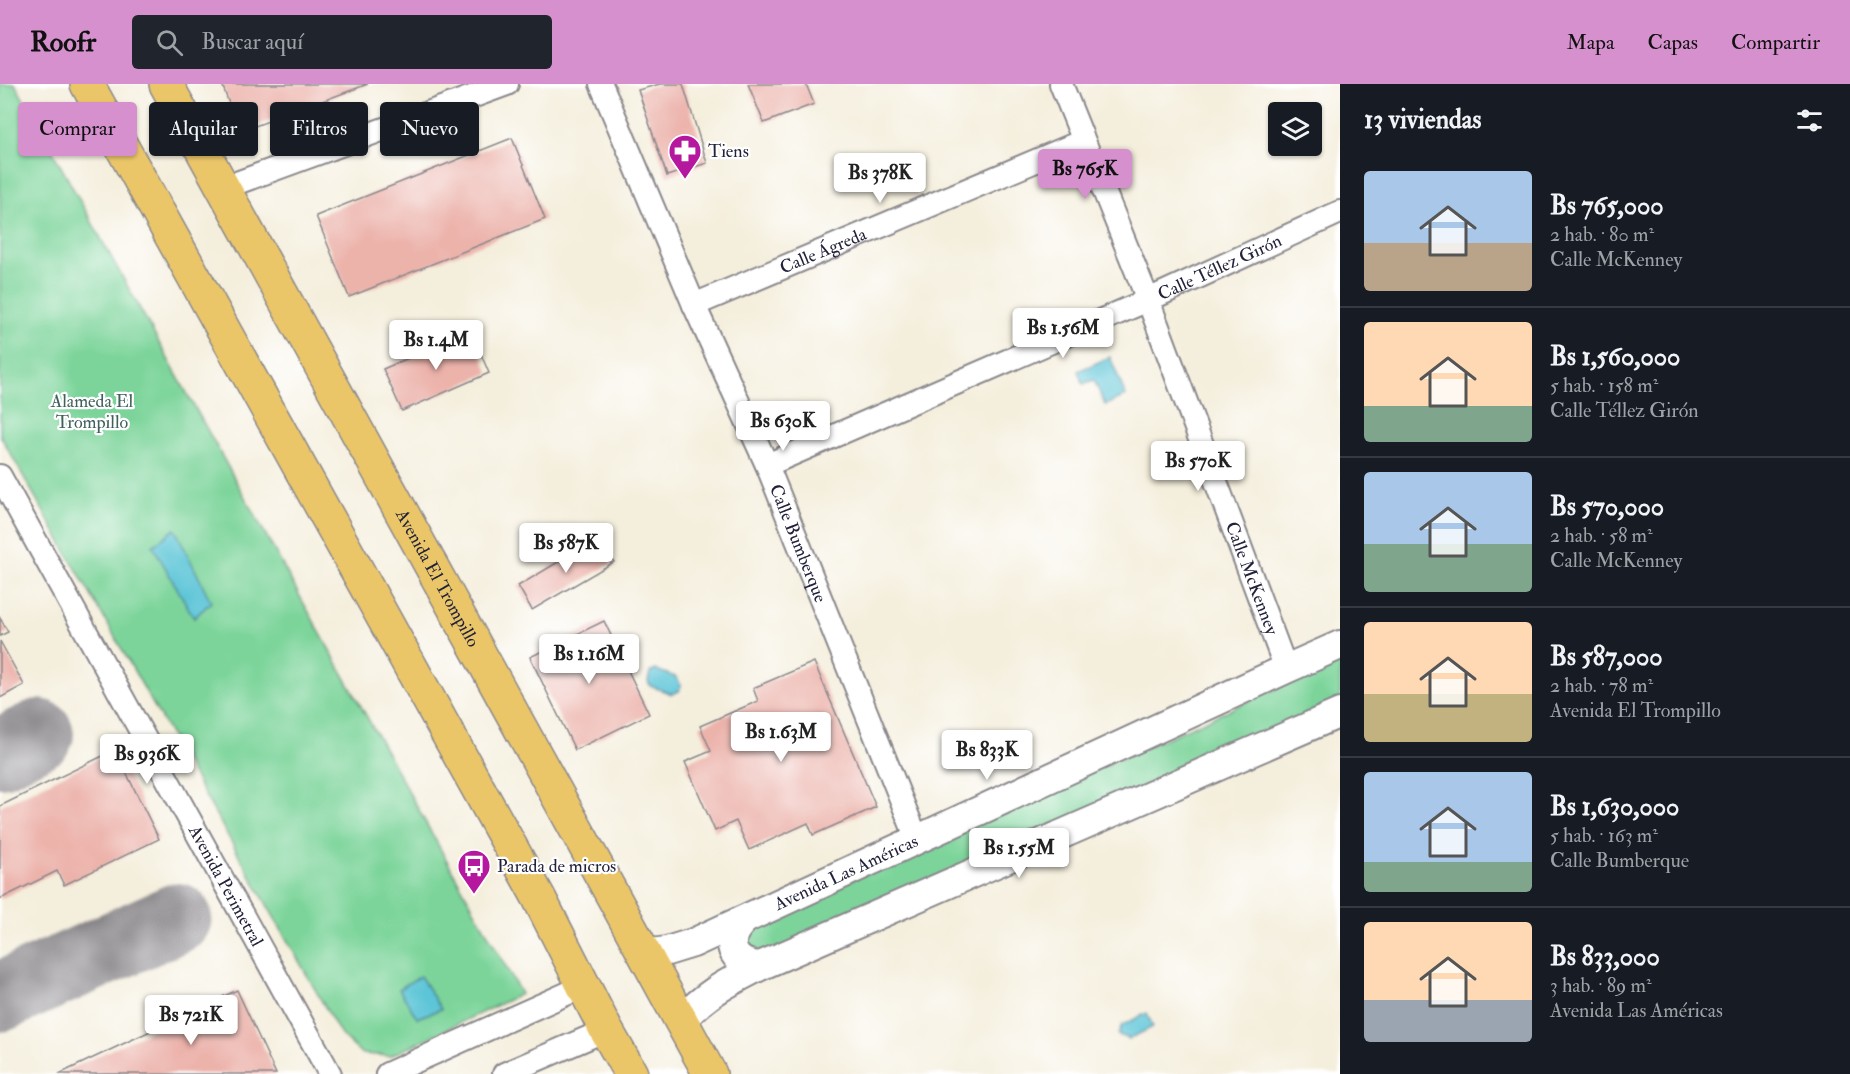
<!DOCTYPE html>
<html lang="es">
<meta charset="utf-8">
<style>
:root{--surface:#171b24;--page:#20242c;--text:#f1f3f6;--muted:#9ea1a6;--line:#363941;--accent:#d690ce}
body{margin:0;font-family:"IM FELL Double Pica",serif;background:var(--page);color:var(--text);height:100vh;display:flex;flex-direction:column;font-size:22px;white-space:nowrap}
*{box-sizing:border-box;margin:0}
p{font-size:20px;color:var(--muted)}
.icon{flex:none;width:33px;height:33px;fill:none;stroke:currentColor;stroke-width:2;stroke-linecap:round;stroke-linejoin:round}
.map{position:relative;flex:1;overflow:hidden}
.details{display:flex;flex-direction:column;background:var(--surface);width:510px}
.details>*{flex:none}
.hud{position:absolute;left:18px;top:18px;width:570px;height:54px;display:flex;gap:12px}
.controls{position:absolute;left:1268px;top:18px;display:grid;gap:12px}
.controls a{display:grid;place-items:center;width:54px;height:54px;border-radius:6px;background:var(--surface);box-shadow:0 2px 4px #0004;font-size:30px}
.price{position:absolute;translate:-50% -51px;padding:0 14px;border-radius:6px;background:#fff;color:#222;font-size:20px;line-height:39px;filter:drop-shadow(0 2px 3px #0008)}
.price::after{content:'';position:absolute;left:50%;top:36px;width:18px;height:14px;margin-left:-9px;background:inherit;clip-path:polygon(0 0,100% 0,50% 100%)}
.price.selected{background:var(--accent);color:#111}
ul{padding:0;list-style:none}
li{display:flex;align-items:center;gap:18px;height:150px;padding:0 24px}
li+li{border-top:2px solid var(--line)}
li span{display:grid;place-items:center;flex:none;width:168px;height:120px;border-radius:6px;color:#555}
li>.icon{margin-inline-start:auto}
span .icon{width:72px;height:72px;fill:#fffc;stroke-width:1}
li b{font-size:26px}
h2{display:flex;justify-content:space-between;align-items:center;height:72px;padding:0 24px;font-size:26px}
.tag{padding:0 21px;border-radius:6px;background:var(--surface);box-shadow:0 2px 4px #0004;font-size:21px;line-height:54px}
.tag.selected{background:var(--accent);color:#111}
header{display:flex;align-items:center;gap:36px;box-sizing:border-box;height:84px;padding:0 30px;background:var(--accent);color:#111}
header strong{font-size:28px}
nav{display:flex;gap:33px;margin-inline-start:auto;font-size:21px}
.search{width:420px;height:54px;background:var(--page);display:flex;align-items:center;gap:15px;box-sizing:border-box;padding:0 21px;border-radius:6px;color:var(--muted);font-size:22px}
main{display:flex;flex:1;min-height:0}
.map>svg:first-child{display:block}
</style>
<header>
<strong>Roofr</strong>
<div class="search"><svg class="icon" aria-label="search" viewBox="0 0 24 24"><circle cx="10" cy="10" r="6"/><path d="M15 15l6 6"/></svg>Buscar aquí</div>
<nav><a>Mapa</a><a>Capas</a><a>Compartir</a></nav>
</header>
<main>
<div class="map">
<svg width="1340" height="990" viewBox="0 0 1340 990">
<rect width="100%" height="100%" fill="#fff"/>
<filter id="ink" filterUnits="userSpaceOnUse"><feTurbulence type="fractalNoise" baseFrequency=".0167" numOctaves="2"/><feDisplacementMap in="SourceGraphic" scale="12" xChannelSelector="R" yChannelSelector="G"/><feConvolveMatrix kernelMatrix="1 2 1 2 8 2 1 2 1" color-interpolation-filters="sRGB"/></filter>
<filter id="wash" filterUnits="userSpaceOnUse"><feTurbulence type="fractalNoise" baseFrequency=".008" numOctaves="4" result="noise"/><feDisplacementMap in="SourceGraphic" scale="24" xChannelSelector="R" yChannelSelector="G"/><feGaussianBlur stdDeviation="1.35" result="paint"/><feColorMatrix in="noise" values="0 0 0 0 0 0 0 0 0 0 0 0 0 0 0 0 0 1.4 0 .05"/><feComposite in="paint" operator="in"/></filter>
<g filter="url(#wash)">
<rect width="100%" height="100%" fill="#f4eedc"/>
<g fill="#7bd49a" stroke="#4e7b6a" stroke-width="1.5">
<polygon points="0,0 15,0 521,910 390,972 362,970 341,951 0,351"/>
<polygon points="1340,576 1340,622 758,877 750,862 744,844"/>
</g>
<g fill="#5cc5d7" stroke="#3f7489" stroke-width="1.5">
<polygon points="1110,273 1126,312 1105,321 1094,296 1083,300 1078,287"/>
<polygon points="175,445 211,518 194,534 153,462"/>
<polygon points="656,586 676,593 681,602 679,607 672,610 650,602 648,597 650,588"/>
<polygon points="420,892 441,925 417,934 399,905"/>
<polygon points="1147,929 1153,943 1129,955 1118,951 1122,941"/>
</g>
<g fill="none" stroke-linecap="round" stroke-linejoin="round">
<g stroke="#8b888c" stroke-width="70">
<polyline points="0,669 39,650"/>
<polyline points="0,913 177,834"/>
</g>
</g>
<g id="blocks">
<g fill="#ecb3ab">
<polygon points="222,0 368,0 239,48"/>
<polygon points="660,0 683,0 707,79 667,92 638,6"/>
<polygon points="748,0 806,0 814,20 764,39"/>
<polygon points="512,54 545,135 349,213 316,132"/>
<polygon points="471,247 489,289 402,327 383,285"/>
<polygon points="600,453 614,478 532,526 518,502"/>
<polygon points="0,534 8,548 0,552"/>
<polygon points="604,537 649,630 575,666 530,573"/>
<polygon points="0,557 24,601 0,614"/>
<polygon points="814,578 876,723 813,751 808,739 749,766 736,737 715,747 685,678 711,667 700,642 758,617 753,604"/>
<polygon points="115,666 159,755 64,801 57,787 0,815 0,722"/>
<polygon points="237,906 276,990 59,990 161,942"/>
</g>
</g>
</g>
<g filter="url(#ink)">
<use href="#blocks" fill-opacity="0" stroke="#8b888c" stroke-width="1.5"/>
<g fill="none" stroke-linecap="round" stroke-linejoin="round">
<g stroke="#8b888c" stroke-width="26">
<g id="minor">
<path id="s1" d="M 601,0 L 694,221 L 767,381 L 917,755"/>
<path id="s2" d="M 1061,0 L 1148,216 L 1286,585"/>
<polyline points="223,104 507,0"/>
<path id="s3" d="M 694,221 L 1083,57"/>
<path id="s4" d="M 767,381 L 1148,216 L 1340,128"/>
<path id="s5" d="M 0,392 L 330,990"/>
<polyline points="387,990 584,902"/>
<polyline points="504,990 606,946"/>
</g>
</g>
<g stroke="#8b888c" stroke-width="32">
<g id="tertiary">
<path d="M 743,837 C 723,857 731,880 760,882"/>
<path id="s6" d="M 644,870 L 667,867 L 693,859 L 1286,585 L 1340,561"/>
<path d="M 681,937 C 706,909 727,899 760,882 L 1340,629"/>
</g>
</g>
<g stroke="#8b888c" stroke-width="36">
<g id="primary">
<polyline points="87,0 539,814 606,946 631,990"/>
<path id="s7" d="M 166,0 L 620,825 L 710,990"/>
</g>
</g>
<use href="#minor" stroke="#fff" stroke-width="22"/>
<use href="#tertiary" stroke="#fff" stroke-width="28"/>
<use href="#primary" stroke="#ebc669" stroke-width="33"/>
</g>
</g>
<defs>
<g id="pharmacy-pin" transform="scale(1.725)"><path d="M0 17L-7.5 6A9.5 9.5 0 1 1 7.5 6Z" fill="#b5179e" stroke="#fff"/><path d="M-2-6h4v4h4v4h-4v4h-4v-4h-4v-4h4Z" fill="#fff"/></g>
<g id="bus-pin" transform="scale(1.725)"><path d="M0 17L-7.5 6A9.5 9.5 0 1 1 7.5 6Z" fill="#b5179e" stroke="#fff"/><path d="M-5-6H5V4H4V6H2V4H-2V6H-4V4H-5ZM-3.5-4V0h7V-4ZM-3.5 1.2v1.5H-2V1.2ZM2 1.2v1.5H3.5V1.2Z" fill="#fff"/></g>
</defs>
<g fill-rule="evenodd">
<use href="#pharmacy-pin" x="685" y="67"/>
<use href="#bus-pin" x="474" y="782"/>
</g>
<g text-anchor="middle" stroke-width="4.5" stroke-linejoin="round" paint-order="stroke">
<g font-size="18" fill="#22223b" stroke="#fff" text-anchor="start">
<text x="708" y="73">Tiens</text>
<text x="497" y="788">Parada de micros</text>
</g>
<g font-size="18" fill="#22223b" stroke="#fff">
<text dy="6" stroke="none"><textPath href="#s3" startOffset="140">Calle Ágreda</textPath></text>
<text dy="6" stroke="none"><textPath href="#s4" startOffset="494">Calle Téllez Girón</textPath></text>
<text dy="6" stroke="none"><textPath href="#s1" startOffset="500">Calle Bumberque</textPath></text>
<text dy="6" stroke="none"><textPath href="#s2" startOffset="530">Calle McKenney</textPath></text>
<text dy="6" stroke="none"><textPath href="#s7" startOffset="564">Avenida El Trompillo</textPath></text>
<text dy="6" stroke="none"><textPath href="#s6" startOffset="219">Avenida Las Américas</textPath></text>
<text dy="6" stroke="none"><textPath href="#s5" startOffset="468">Avenida Perimetral</textPath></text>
</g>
<g font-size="18" fill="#41605c" stroke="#fff">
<text x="92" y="323">Alameda El<tspan x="92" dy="21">Trompillo</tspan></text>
</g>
</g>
</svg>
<div class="controls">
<a><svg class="icon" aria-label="layers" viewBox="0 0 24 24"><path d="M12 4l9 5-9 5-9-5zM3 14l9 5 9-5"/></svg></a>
</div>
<b class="price selected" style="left:1085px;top:116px">Bs 765K</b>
<b class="price" style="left:880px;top:120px">Bs 378K</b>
<b class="price" style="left:1063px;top:275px">Bs 1.56M</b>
<b class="price" style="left:436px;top:287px">Bs 1.4M</b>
<b class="price" style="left:783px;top:368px">Bs 630K</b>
<b class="price" style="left:1198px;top:408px">Bs 570K</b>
<b class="price" style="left:566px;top:490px">Bs 587K</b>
<b class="price" style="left:589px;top:601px">Bs 1.16M</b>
<b class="price" style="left:781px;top:679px">Bs 1.63M</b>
<b class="price" style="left:987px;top:697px">Bs 833K</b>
<b class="price" style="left:147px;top:701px">Bs 936K</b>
<b class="price" style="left:1019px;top:795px">Bs 1.55M</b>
<b class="price" style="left:191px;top:962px">Bs 721K</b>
<div class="hud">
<a class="tag selected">Comprar</a>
<a class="tag">Alquilar</a>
<a class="tag">Filtros</a>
<a class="tag">Nuevo</a>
</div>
</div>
<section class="details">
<h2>13 viviendas<svg class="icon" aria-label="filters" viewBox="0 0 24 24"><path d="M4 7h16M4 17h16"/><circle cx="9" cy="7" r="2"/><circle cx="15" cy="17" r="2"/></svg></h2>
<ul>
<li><span style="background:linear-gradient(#a9c7e8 60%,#b9a48a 0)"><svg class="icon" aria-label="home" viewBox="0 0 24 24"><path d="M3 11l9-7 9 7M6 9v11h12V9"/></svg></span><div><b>Bs 765,000</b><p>2 hab. · 80 m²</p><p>Calle McKenney</p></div></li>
<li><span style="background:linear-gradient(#ffd9b3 70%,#7fa58c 0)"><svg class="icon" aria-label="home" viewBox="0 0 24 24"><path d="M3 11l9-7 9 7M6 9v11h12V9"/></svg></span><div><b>Bs 1,560,000</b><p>5 hab. · 158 m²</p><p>Calle Téllez Girón</p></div></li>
<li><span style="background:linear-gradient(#a9c7e8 60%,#7fa58c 0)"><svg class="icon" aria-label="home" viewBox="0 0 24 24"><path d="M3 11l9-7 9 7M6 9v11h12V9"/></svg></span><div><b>Bs 570,000</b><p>2 hab. · 58 m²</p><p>Calle McKenney</p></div></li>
<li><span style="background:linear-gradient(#ffd9b3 60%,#c2b280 0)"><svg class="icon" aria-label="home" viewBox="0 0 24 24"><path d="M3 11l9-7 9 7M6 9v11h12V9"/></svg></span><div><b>Bs 587,000</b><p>2 hab. · 78 m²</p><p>Avenida El Trompillo</p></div></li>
<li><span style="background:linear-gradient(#a9c7e8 75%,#7fa58c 0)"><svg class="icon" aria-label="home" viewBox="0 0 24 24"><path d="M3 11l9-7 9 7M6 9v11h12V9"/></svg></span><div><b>Bs 1,630,000</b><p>5 hab. · 163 m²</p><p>Calle Bumberque</p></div></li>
<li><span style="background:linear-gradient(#ffd9b3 65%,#9aa5b1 0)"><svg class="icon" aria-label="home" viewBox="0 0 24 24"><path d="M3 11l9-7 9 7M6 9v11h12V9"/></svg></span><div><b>Bs 833,000</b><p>3 hab. · 89 m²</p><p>Avenida Las Américas</p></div></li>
</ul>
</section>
</main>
